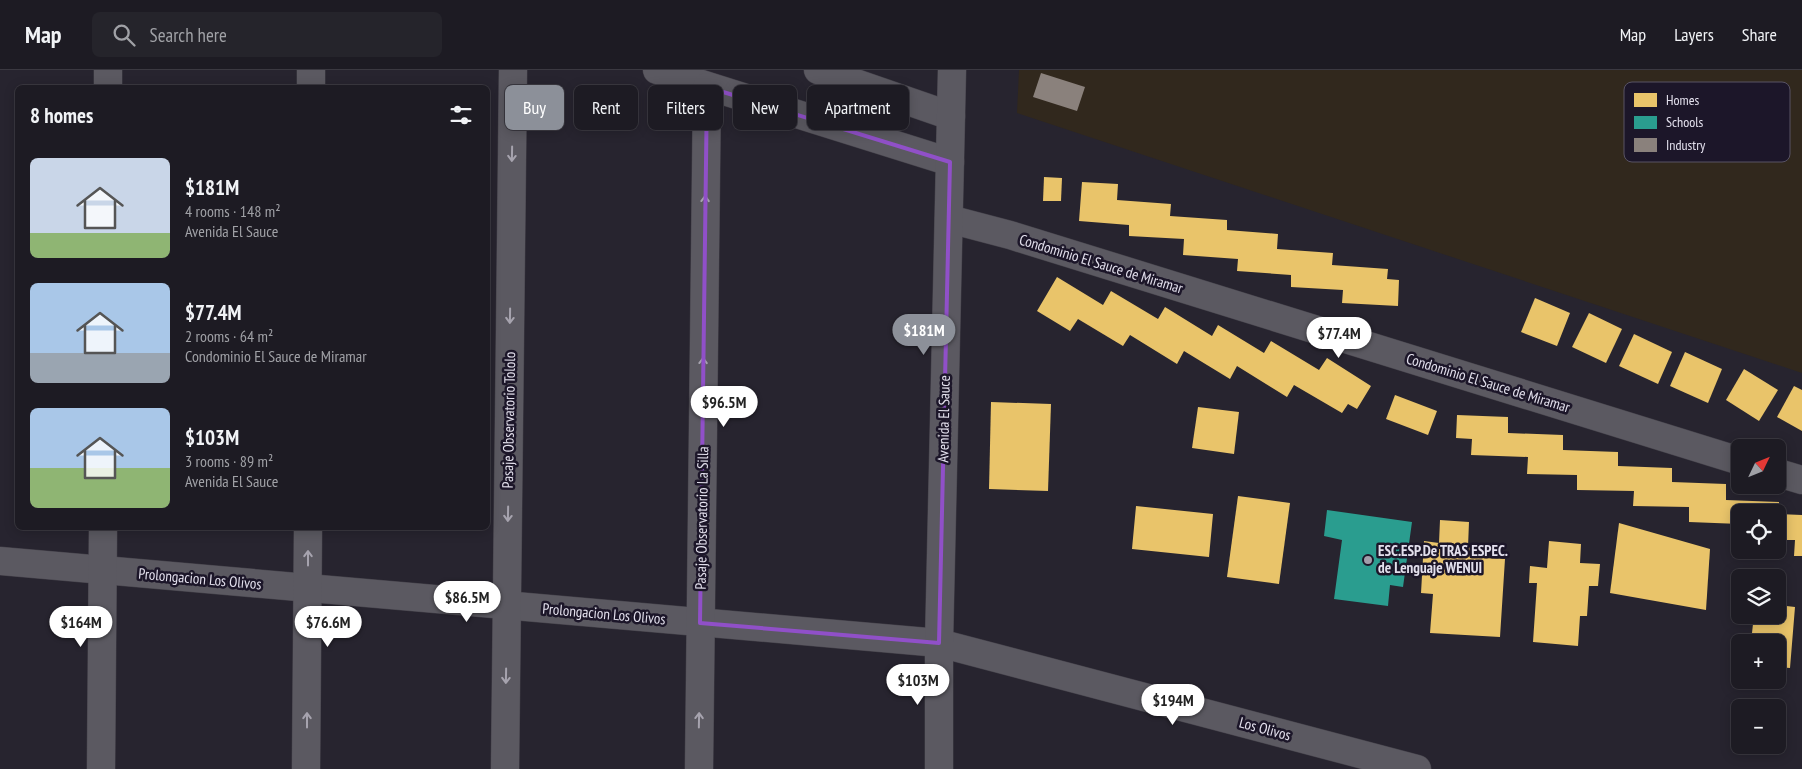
<!DOCTYPE html>
<meta charset="utf-8">
<style>
:root{--surface:#1d1b23;--page:#25242b;--text:#f1f3f6;--muted:#a0a1a6;--line:#3b3941;--accent:#8c9099}
body{margin:0;font-family:"PT Sans Narrow",sans-serif;background:var(--page);color:var(--text);height:100vh;display:flex;flex-direction:column;font-size:19px;white-space:nowrap}
*{box-sizing:border-box;margin:0}
p{font-size:16px;color:var(--muted)}
.icon{flex:none;width:28px;height:28px;fill:none;stroke:currentColor;stroke-width:2;stroke-linecap:round;stroke-linejoin:round}
.map{position:relative;flex:1;overflow:hidden}
.drawer{position:absolute;left:15px;top:15px;width:475px;height:445px;display:flex;flex-direction:column;background:var(--surface);border-radius:8px;box-shadow:0 2px 12px #0003,0 0 0 1px var(--line)}
.drawer>*{flex:none}
.hud{position:absolute;left:505px;top:15px;width:475px;height:45px;display:flex;gap:10px}
.needle{width:32px;rotate:47deg}
.tools{position:absolute;left:1731px;top:369px;display:grid;gap:10px}
.tools a{display:grid;place-items:center;width:55px;height:55px;border-radius:8px;background:var(--surface);box-shadow:0 2px 12px #0003,0 0 0 1px var(--line);font-size:25px}
.price{position:absolute;translate:-50% -42px;padding:0 11px;border-radius:18px;background:#fff;color:#222;font-size:16px;line-height:32px;filter:drop-shadow(0 1px 2px #0008)}
.price::after{content:'';position:absolute;left:50%;top:30px;width:15px;height:11px;margin-left:-8px;background:inherit;clip-path:polygon(0 0,100% 0,50% 100%)}
.price.on{background:var(--accent);color:#fff}
ul{padding:0;list-style:none}
li{display:flex;align-items:center;gap:15px;height:125px;padding:0 15px}
li span{display:grid;place-items:center;flex:none;width:140px;height:100px;border-radius:8px;color:#555}
li>.icon{margin-inline-start:auto}
span .icon{width:60px;height:60px;fill:#fffc;stroke-width:1}
li b{font-size:21px}
h2{display:flex;justify-content:space-between;align-items:center;height:60px;padding:0 15px;font-size:21px}
.chip{padding:0 18px;border-radius:8px;background:var(--surface);box-shadow:0 2px 12px #0003,0 0 0 1px var(--line);font-size:18px;line-height:45px}
.chip.on{background:var(--accent);color:#fff}
header{display:flex;align-items:center;gap:30px;box-sizing:border-box;height:70px;padding:0 25px;background:var(--surface);border-bottom:1px solid var(--line)}
header strong{font-size:24px}
nav{display:flex;gap:28px;margin-inline-start:auto;font-size:18px}
.search{width:350px;height:45px;background:var(--page);display:flex;align-items:center;gap:12px;box-sizing:border-box;padding:0 18px;border-radius:8px;color:var(--muted);font-size:19px}
.map>svg:first-child{display:block}
</style>
<header>
<strong>Map</strong>
<div class="search"><svg class="icon" aria-label="search" viewBox="0 0 24 24"><circle cx="10" cy="10" r="6"/><path d="M15 15l6 6"/></svg>Search here</div>
<nav><a>Map</a><a>Layers</a><a>Share</a></nav>
</header>
<div class="map">
<svg width="1802" height="699" viewBox="0 0 1802 699">
<rect width="100%" height="100%" fill="#27242f"/>
<polygon fill="#31281d" points="1019,0 1802,0 1802,303 1017,43"/>
<g fill="#e9c46a">
<polygon points="1044,107 1062,108 1061,131 1043,131"/>
<polygon points="1082,112 1118,114 1117,130 1171,134 1170,146 1227,150 1227,160 1278,164 1277,179 1333,183 1332,195 1388,199 1387,209 1399,210 1398,236 1342,233 1343,220 1291,217 1291,205 1237,201 1238,189 1183,185 1184,169 1129,166 1129,155 1079,151"/>
<polygon points="1057,207 1103,235 1111,221 1158,249 1165,237 1212,266 1218,255 1264,283 1271,271 1319,300 1327,288 1371,316 1357,339 1348,334 1342,343 1294,315 1287,327 1237,296 1230,309 1184,281 1177,294 1130,265 1123,276 1078,249 1070,261 1037,241"/>
<polygon points="1535,228 1570,243 1557,276 1521,262"/>
<polygon points="1589,243 1622,259 1606,293 1572,277"/>
<polygon points="1634,264 1672,282 1658,314 1619,296"/>
<polygon points="1685,282 1722,299 1708,333 1670,316"/>
<polygon points="1744,299 1778,320 1759,351 1726,330"/>
<polygon points="1794,316 1802,320 1802,361 1777,347"/>
<polygon points="1395,325 1437,341 1428,365 1386,349"/>
<polygon points="991,332 1051,334 1048,421 989,419"/>
<polygon points="1198,337 1239,342 1234,384 1192,378"/>
<polygon points="1457,345 1508,347 1508,363 1563,365 1563,380 1618,382 1618,396 1672,398 1672,412 1726,414 1726,430 1779,432 1779,442 1740,442 1740,454 1689,452 1689,437 1633,436 1634,421 1577,420 1577,405 1527,404 1528,387 1471,385 1472,369 1456,368"/>
<polygon points="1238,426 1290,433 1279,514 1227,507"/>
<polygon points="1136,436 1213,444 1209,487 1132,479"/>
<polygon points="1778,444 1802,445 1802,486 1794,486 1795,470 1778,470"/>
<polygon points="1440,450 1469,452 1468,477 1484,478 1483,488 1505,489 1500,567 1430,563 1433,524 1421,523 1424,471 1439,473"/>
<polygon points="1619,453 1710,479 1706,540 1610,523"/>
<polygon points="1549,471 1581,474 1580,493 1600,494 1598,516 1589,516 1587,546 1580,546 1578,576 1533,572 1537,513 1529,513 1530,496 1547,498"/>
<polygon points="1778,535 1795,537 1790,598 1778,597 1778,572 1751,572 1754,545 1778,545"/>
</g>
<polygon fill="#2a9d8f" points="1327,440 1412,452 1403,517 1390,515 1388,536 1334,529 1342,470 1324,466"/>
<polygon fill="#8a817c" points="1041,3 1085,17 1077,41 1033,27"/>
<g fill="none" stroke-linecap="round" stroke-linejoin="round">
<g stroke="#434049" stroke-width="29">
<g id="street">
<polyline points="657,0 950,92"/>
<polyline points="818,0 951,46"/>
<polyline points="108,18 108,0"/>
<polyline points="311,18 311,0"/>
<polyline points="949,149 1010,165 1740,391"/>
<polyline points="1778,403 1802,410"/>
<polyline points="0,491 939,573 1417,699"/>
<polyline points="101,699 103,458"/>
<polyline points="306,699 308,458"/>
<polyline points="505,699 513,0"/>
<polyline points="699,699 707,17"/>
</g>
</g>
<g stroke="#434049" stroke-width="29">
<polyline id="secondary" points="939,699 939,573 952,0"/>
</g>
<use href="#street" stroke="#5b5961" stroke-width="28"/>
<use href="#secondary" stroke="#5b5961" stroke-width="28"/>
</g>
<defs><path id="oneway-shaft" d="M-6 0H5M1.5-3L5.5 0L1.5 3" fill="none" stroke-width="1.6" stroke-linecap="round" stroke-linejoin="round" transform="scale(1.25)"/></defs>
<g stroke="#a6a3ae">
<use href="#oneway-shaft" transform="translate(512 84) rotate(91)"/>
<use href="#oneway-shaft" transform="translate(705 133) rotate(-89)"/>
<use href="#oneway-shaft" transform="translate(510 246) rotate(91)"/>
<use href="#oneway-shaft" transform="translate(703 295) rotate(-89)"/>
<use href="#oneway-shaft" transform="translate(508 444) rotate(91)"/>
<use href="#oneway-shaft" transform="translate(308 488) rotate(-90)"/>
<use href="#oneway-shaft" transform="translate(506 606) rotate(91)"/>
<use href="#oneway-shaft" transform="translate(307 650) rotate(-90)"/>
<use href="#oneway-shaft" transform="translate(699 650) rotate(-89)"/>
</g>
<path fill="none" stroke="#9050c8" stroke-width="4" stroke-linejoin="round" d="M 707,17 L 950,92 L 939,573 L 700,553 Z"/>
<circle fill="#a19eaa" stroke="#1c1629" stroke-width="2" cx="1368" cy="490" r="5"/>
<g text-anchor="middle" stroke-width="5" stroke-linejoin="round" paint-order="stroke">
<g font-size="15" fill="#e3e0ed" stroke="#1c1629">
<text transform="translate(1101 194) rotate(17)" y="5">Condominio El Sauce de Miramar</text>
<text transform="translate(1488 313) rotate(17)" y="5">Condominio El Sauce de Miramar</text>
<text transform="translate(944 349) rotate(-89)" y="5">Avenida El Sauce</text>
<text transform="translate(509 350) rotate(-89)" y="5">Pasaje Observatorio Tololo</text>
<text transform="translate(702 448) rotate(-89)" y="5">Pasaje Observatorio La Silla</text>
<text transform="translate(200 509) rotate(5)" y="5">Prolongacion Los Olivos</text>
<text transform="translate(604 544) rotate(5)" y="5">Prolongacion Los Olivos</text>
<text transform="translate(1265 659) rotate(15)" y="5">Los Olivos</text>
</g>
<g font-size="15" font-weight="bold" fill="#e3e0ed" stroke="#1c1629" text-anchor="start">
<text x="1378" y="486">ESC.ESP.De TRAS ESPEC.<tspan x="1378" dy="17">de Lenguaje WENUI</tspan></text>
</g>
</g>
<rect x="1624" y="12" width="166" height="80" rx="8" fill="#1c1629" stroke="#585364" stroke-width="1"/>
<rect x="1634" y="23" width="23" height="14" fill="#e9c46a"/>
<rect x="1634" y="46" width="23" height="13" fill="#2a9d8f"/>
<rect x="1634" y="68" width="23" height="14" fill="#8a817c"/>
<g font-size="14" fill="#e3e0ed">
<text x="1666" y="35">Homes</text>
<text x="1666" y="57">Schools</text>
<text x="1666" y="80">Industry</text>
</g>
</svg>
<div class="tools">
<a><svg class="needle" viewBox="-14 -14 28 28"><path d="M0-13l5 13h-10z" fill="#e53935"/><path d="M0 13l5-13h-10z" fill="#a0a1a6"/></svg></a>
<a><svg class="icon" aria-label="locate" viewBox="0 0 24 24"><circle cx="12" cy="12" r="6"/><path d="M12 2v4M12 18v4M2 12h4M18 12h4"/></svg></a>
<a><svg class="icon" aria-label="layers" viewBox="0 0 24 24"><path d="M12 4l9 5-9 5-9-5zM3 14l9 5 9-5"/></svg></a>
<a>+</a>
<a>−</a>
</div>
<b class="price on" style="left:924px;top:286px">$181M</b>
<b class="price" style="left:1339px;top:289px">$77.4M</b>
<b class="price" style="left:724px;top:358px">$96.5M</b>
<b class="price" style="left:467px;top:553px">$86.5M</b>
<b class="price" style="left:81px;top:578px">$164M</b>
<b class="price" style="left:328px;top:578px">$76.6M</b>
<b class="price" style="left:918px;top:636px">$103M</b>
<b class="price" style="left:1173px;top:656px">$194M</b>
<div class="hud">
<a class="chip on">Buy</a>
<a class="chip">Rent</a>
<a class="chip">Filters</a>
<a class="chip">New</a>
<a class="chip">Apartment</a>
</div>
<section class="drawer">
<h2>8 homes<svg class="icon" aria-label="filters" viewBox="0 0 24 24"><path d="M4 7h16M4 17h16"/><circle cx="9" cy="7" r="2"/><circle cx="15" cy="17" r="2"/></svg></h2>
<ul>
<li><span style="background:linear-gradient(#c9d6e8 75%,#8fb573 0)"><svg class="icon" aria-label="home" viewBox="0 0 24 24"><path d="M3 11l9-7 9 7M6 9v11h12V9"/></svg></span><div><b>$181M</b><p>4 rooms · 148 m²</p><p>Avenida El Sauce</p></div></li>
<li><span style="background:linear-gradient(#a9c7e8 70%,#9aa5b1 0)"><svg class="icon" aria-label="home" viewBox="0 0 24 24"><path d="M3 11l9-7 9 7M6 9v11h12V9"/></svg></span><div><b>$77.4M</b><p>2 rooms · 64 m²</p><p>Condominio El Sauce de Miramar</p></div></li>
<li><span style="background:linear-gradient(#a9c7e8 60%,#8fb573 0)"><svg class="icon" aria-label="home" viewBox="0 0 24 24"><path d="M3 11l9-7 9 7M6 9v11h12V9"/></svg></span><div><b>$103M</b><p>3 rooms · 89 m²</p><p>Avenida El Sauce</p></div></li>
</ul>
</section>
</div>
